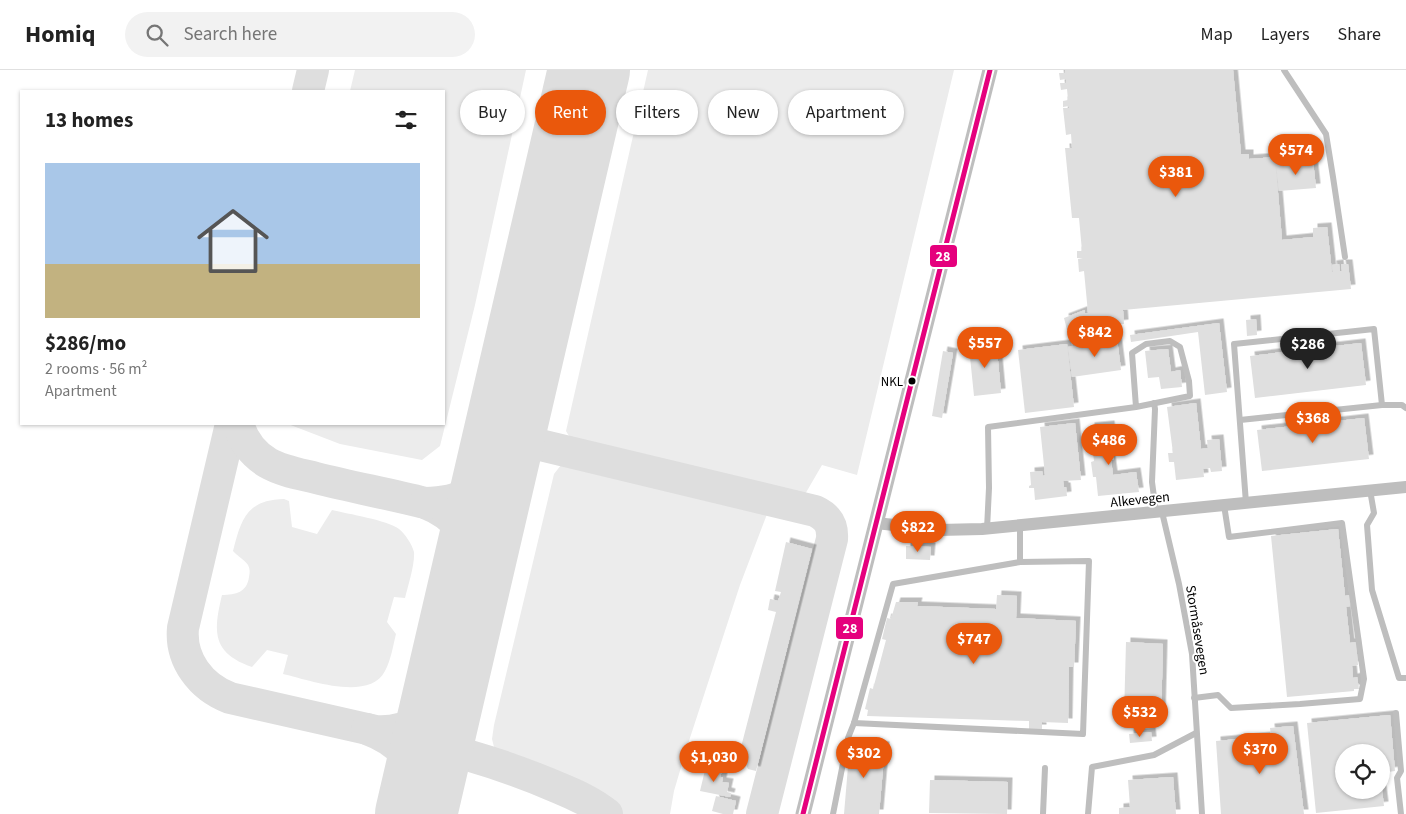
<!DOCTYPE html>
<meta charset="utf-8">
<style>
:root{--surface:#fff;--page:#f2f2f2;--text:#222;--muted:#767676;--line:#e0e0e0;--accent:#ea580c}
body{margin:0;font-family:"Source Sans 3",sans-serif;background:var(--page);color:var(--text);height:100vh;display:flex;flex-direction:column;font-size:19px;white-space:nowrap}
*{box-sizing:border-box;margin:0}
p{font-size:16px;color:var(--muted)}
.icon{flex:none;width:28px;height:28px;fill:none;stroke:currentColor;stroke-width:2;stroke-linecap:round;stroke-linejoin:round}
.map{position:relative;flex:1;overflow:hidden}
.drawer{position:absolute;left:20px;top:20px;width:425px;height:335px;display:flex;flex-direction:column;background:var(--surface);border-radius:0px;box-shadow:0 1px 4px #0004}
.drawer>*{flex:none}
.banner{position:absolute;left:460px;top:20px;width:475px;height:45px;display:flex;gap:10px}
.tools{position:absolute;left:1335px;top:674px;display:grid;gap:10px}
.tools a{display:grid;place-items:center;width:55px;height:55px;border-radius:50%;background:var(--surface);box-shadow:0 1px 4px #0004;font-size:25px}
.price{position:absolute;translate:-50% -42px;padding:0 11px;border-radius:18px;background:var(--accent);color:#fff;font-size:16px;line-height:32px;filter:drop-shadow(0 1px 2px #0008)}
.price::after{content:'';position:absolute;left:50%;top:30px;width:15px;height:11px;margin-left:-8px;background:inherit;clip-path:polygon(0 0,100% 0,50% 100%)}
.price.selected{background:#222;color:#fff}
ul{padding:0;list-style:none}
li{display:grid;align-content:center;gap:10px;height:265px;padding:0 25px}
li+li{border-top:1px solid var(--line)}
li span{display:grid;place-items:center;height:155px;border-radius:0px;color:#555}
li>.icon{margin-inline-start:auto}
span .icon{width:90px;height:90px;fill:#fffc;stroke-width:1}
li b{font-size:21px}
h2{display:flex;justify-content:space-between;align-items:center;height:60px;padding:0 25px;font-size:21px}
.tag{padding:0 18px;border-radius:22px;background:var(--surface);box-shadow:0 1px 4px #0004;font-size:18px;line-height:45px}
.tag.selected{background:var(--accent);color:#fff}
header{display:flex;align-items:center;gap:30px;box-sizing:border-box;height:70px;padding:0 25px;background:var(--surface);border-bottom:1px solid var(--line)}
header strong{font-size:24px}
nav{display:flex;gap:28px;margin-inline-start:auto;font-size:18px}
.search{width:350px;height:45px;background:var(--page);display:flex;align-items:center;gap:12px;box-sizing:border-box;padding:0 18px;border-radius:28px;color:var(--muted);font-size:19px}
.map>svg:first-child{display:block}
</style>
<header>
<strong>Homiq</strong>
<div class="search"><svg class="icon" aria-label="search" viewBox="0 0 24 24"><circle cx="10" cy="10" r="6"/><path d="M15 15l6 6"/></svg>Search here</div>
<nav><a>Map</a><a>Layers</a><a>Share</a></nav>
</header>
<div class="map">
<svg width="1406" height="744" viewBox="0 0 1406 744">
<defs>
<filter id="shadow"><feDropShadow dx="4.5" dy="-4.5" stdDeviation="0" flood-color="#0004"/></filter>
</defs>
<rect width="100%" height="100%" fill="#fff"/>
<g fill="#ececec">
<polygon points="355,0 526,0 475,235 440,376 422,390 340,374 288,354 444,354 444,21 350,21"/>
<polygon points="648,0 954,0 857,405 822,395 804,426 572,371 566,361"/>
<polygon points="573,392 769,439 740,515 687,677 674,721 670,744 623,744 602,728 579,714 520,690 501,684 494,677 492,669 494,655 554,404 561,395"/>
<path d="M 284,429 L 289,431 L 292,457 L 317,464 L 332,440 C 348,444 387,450 399,459 C 405,464 412,474 414,482 C 415,494 408,516 405,528 L 394,527 L 387,552 L 396,564 C 393,576 391,590 385,601 C 369,632 309,610 283,604 L 288,585 L 267,580 L 252,597 C 212,583 213,562 222,525 C 236,525 247,522 249,507 C 250,502 250,499 248,495 C 245,490 237,486 233,481 C 241,450 246,430 284,429 Z"/>
</g>
<g fill="none" stroke-linecap="round" stroke-linejoin="round">
<g stroke="#dedede" stroke-width="32">
<polyline points="308,21 313,0"/>
<path d="M 512,332 C 513,354 517,363 536,374 L 815,441 C 828,447 833,455 832,469 L 762,744"/>
<path d="M 231,354 L 183,558 C 180,590 201,617 230,628 L 376,661 C 412,663 428,646 445,618"/>
<path d="M 238,354 C 243,370 253,384 268,393 C 282,401 300,404 316,408 C 352,417 389,424 425,433 C 460,447 471,467 472,504"/>
<path d="M 425,433 C 466,432 479,421 499,387"/>
<path d="M 440,638 C 441,661 443,675 467,685 C 498,694 529,705 559,718 C 576,725 592,732 607,744"/>
<path d="M 367,659 C 407,674 420,696 417,739"/>
</g>
<polyline stroke="#dedede" stroke-width="82" points="416,744 589,0"/>
</g>
<g fill="#dfdfdf" filter="url(#shadow)">
<polygon points="1065,0 1233,0 1241,84 1249,84 1249,89 1275,87 1282,170 1313,167 1313,158 1327,157 1332,202 1333,202 1332,195 1339,194 1340,201 1342,201 1341,194 1348,194 1351,219 1123,240 1124,254 1067,260 1064,248 1085,240 1085,243 1088,243 1084,201 1079,202 1078,189 1083,188 1077,188 1077,181 1082,181 1079,148 1072,148 1065,78 1072,78 1071,64 1066,65 1063,38 1069,38 1069,36 1063,37 1063,31 1068,30 1067,19 1061,20 1060,13 1066,13 1066,9 1060,10 1059,3 1065,3"/>
<polygon points="1313,91 1316,118 1279,121 1276,94"/>
<polygon points="1256,249 1257,265 1247,266 1246,250"/>
<polygon points="1219,253 1227,322 1205,325 1198,262 1131,272 1130,265"/>
<polygon points="996,269 1001,323 974,326 969,277 985,275 985,270"/>
<polygon points="1117,269 1121,300 1072,307 1068,277"/>
<polygon points="1361,273 1366,315 1255,328 1250,286"/>
<polygon points="1067,274 1074,337 1025,343 1018,280"/>
<polygon points="1168,279 1171,302 1180,300 1182,317 1161,319 1159,307 1148,308 1145,281"/>
<polygon points="943,281 953,283 942,348 932,346"/>
<polygon points="1196,333 1201,379 1208,378 1207,370 1219,369 1222,401 1211,402 1210,398 1203,399 1204,407 1176,410 1174,392 1169,392 1168,383 1173,383 1167,337"/>
<polygon points="1364,348 1369,389 1262,401 1257,360"/>
<polygon points="1075,353 1081,410 1063,411 1064,417 1066,417 1067,426 1035,430 1034,418 1029,418 1029,416 1031,415 1030,402 1042,401 1043,406 1045,405 1040,357"/>
<polygon points="1110,355 1114,389 1111,390 1113,405 1136,402 1139,422 1098,426 1096,407 1093,407 1091,392 1094,391 1090,357"/>
<polygon points="1338,459 1345,526 1349,525 1350,536 1346,537 1350,573 1356,572 1358,595 1352,596 1353,608 1357,607 1359,619 1354,619 1354,621 1287,627 1271,466"/>
<polygon points="786,472 812,479 756,701 748,699 740,681 776,542 768,540 770,529 771,529 778,531 781,522 775,521"/>
<polygon points="906,476 931,477 930,490 906,489"/>
<polygon points="997,525 1017,526 1016,548 1076,551 1074,597 1069,597 1068,653 1042,652 1042,659 1029,659 1029,651 867,646 868,640 865,639 870,618 873,619 886,570 882,569 887,548 891,549 896,532 918,532 917,536 996,539"/>
<polygon points="1126,572 1163,574 1161,648 1124,646"/>
<polygon points="1390,645 1395,701 1381,703 1381,682 1344,682 1344,720 1382,720 1384,736 1316,743 1307,653"/>
<polygon points="1293,656 1304,744 1221,744 1216,671 1271,666 1270,658"/>
<polygon points="1151,662 1152,671 1130,673 1129,664"/>
<polygon points="850,673 885,676 879,744 844,744"/>
<polygon points="706,696 722,701 720,707 723,707 722,712 729,713 727,722 731,723 730,727 700,721"/>
<polygon points="1173,707 1176,744 1119,744 1119,738 1130,737 1128,710"/>
<polygon points="930,710 1008,712 1007,744 929,743"/>
<polygon points="716,726 736,731 733,744 723,744 712,741"/>
</g>
<g fill="none" stroke-linecap="round" stroke-linejoin="round">
<g stroke="#bebebe" stroke-width="6">
<polyline points="1284,0 1326,64 1333,107 1345,187"/>
<polyline points="1154,333 1155,339 1152,412 1156,442"/>
<polyline points="1240,350 1382,335"/>
<polyline points="1370,420 1374,443 1367,455 1372,520 1399,608 1406,608"/>
<polyline points="1246,433 1234,274 1374,259 1382,335 1402,335 1406,338"/>
<polyline points="1162,442 1179,514 1192,584 1202,744"/>
<polyline points="987,459 989,418 988,357 1136,337 1190,326 1189,311 1180,277 1170,271 1146,274 1132,283 1136,337"/>
<polyline points="1194,628 1218,625 1231,638 1300,634 1360,629 1364,609 1342,453 1229,467 1224,435"/>
<polyline points="1396,643 1401,701 1397,708 1401,744"/>
<polyline points="854,653 1083,664 1089,491 1020,492"/>
<polyline points="833,744 848,668 854,653 893,514 1020,492 1020,456"/>
<polyline points="1043,744 1045,698"/>
<polyline points="1088,744 1092,697 1154,685 1196,663"/>
</g>
<polyline stroke="#bebebe" stroke-width="12" points="876,453 939,460 982,459 1406,417"/>
<polyline stroke="#bebebe" stroke-width="15" points="803,744 990,0"/>
<g stroke="#fff" stroke-width="9">
<polyline id="bus-1" points="803,744 990,0"/>
</g>
<use href="#bus-1" stroke="#e5007d" stroke-width="5"/>
</g>
<circle fill="#000" stroke="#fff" stroke-width="2" cx="912" cy="311" r="4.5"/>
<g text-anchor="middle" stroke-width="4" stroke-linejoin="round" paint-order="stroke">
<g font-size="13" fill="#000" stroke="#fff" text-anchor="end">
<text x="903" y="316">NKL</text>
</g>
<g font-size="14" fill="#000" stroke="#fff">
<text transform="translate(1140 429) rotate(-6)" y="5">Alkevegen</text>
<text transform="translate(1198 560) rotate(81)" y="5">Stormåsevegen</text>
</g>
</g>
<g stroke="#fff" stroke-width="2">
<rect x="929" y="174" width="29" height="24" rx="5" fill="#e5007d"/>
<rect x="835" y="546" width="29" height="24" rx="5" fill="#e5007d"/>
</g>
<g font-size="14" text-anchor="middle" font-weight="bold" fill="#fff">
<text x="943" y="191">28</text>
<text x="850" y="563">28</text>
</g>
</svg>
<div class="tools">
<a><svg class="icon" aria-label="locate" viewBox="0 0 24 24"><circle cx="12" cy="12" r="6"/><path d="M12 2v4M12 18v4M2 12h4M18 12h4"/></svg></a>
</div>
<b class="price" style="left:1296px;top:106px">$574</b>
<b class="price" style="left:1176px;top:128px">$381</b>
<b class="price" style="left:1095px;top:288px">$842</b>
<b class="price" style="left:985px;top:299px">$557</b>
<b class="price selected" style="left:1308px;top:300px">$286</b>
<b class="price" style="left:1313px;top:374px">$368</b>
<b class="price" style="left:1109px;top:396px">$486</b>
<b class="price" style="left:918px;top:483px">$822</b>
<b class="price" style="left:974px;top:595px">$747</b>
<b class="price" style="left:1140px;top:668px">$532</b>
<b class="price" style="left:1260px;top:705px">$370</b>
<b class="price" style="left:864px;top:709px">$302</b>
<b class="price" style="left:714px;top:713px">$1,030</b>
<div class="banner">
<a class="tag">Buy</a>
<a class="tag selected">Rent</a>
<a class="tag">Filters</a>
<a class="tag">New</a>
<a class="tag">Apartment</a>
</div>
<section class="drawer">
<h2>13 homes<svg class="icon" aria-label="filters" viewBox="0 0 24 24"><path d="M4 7h16M4 17h16"/><circle cx="9" cy="7" r="2"/><circle cx="15" cy="17" r="2"/></svg></h2>
<ul>
<li><span style="background:linear-gradient(#a9c7e8 65%,#c2b280 0)"><svg class="icon" aria-label="home" viewBox="0 0 24 24"><path d="M3 11l9-7 9 7M6 9v11h12V9"/></svg></span><div><b>$286/mo</b><p>2 rooms · 56 m²</p><p>Apartment</p></div></li>
</ul>
</section>
</div>
